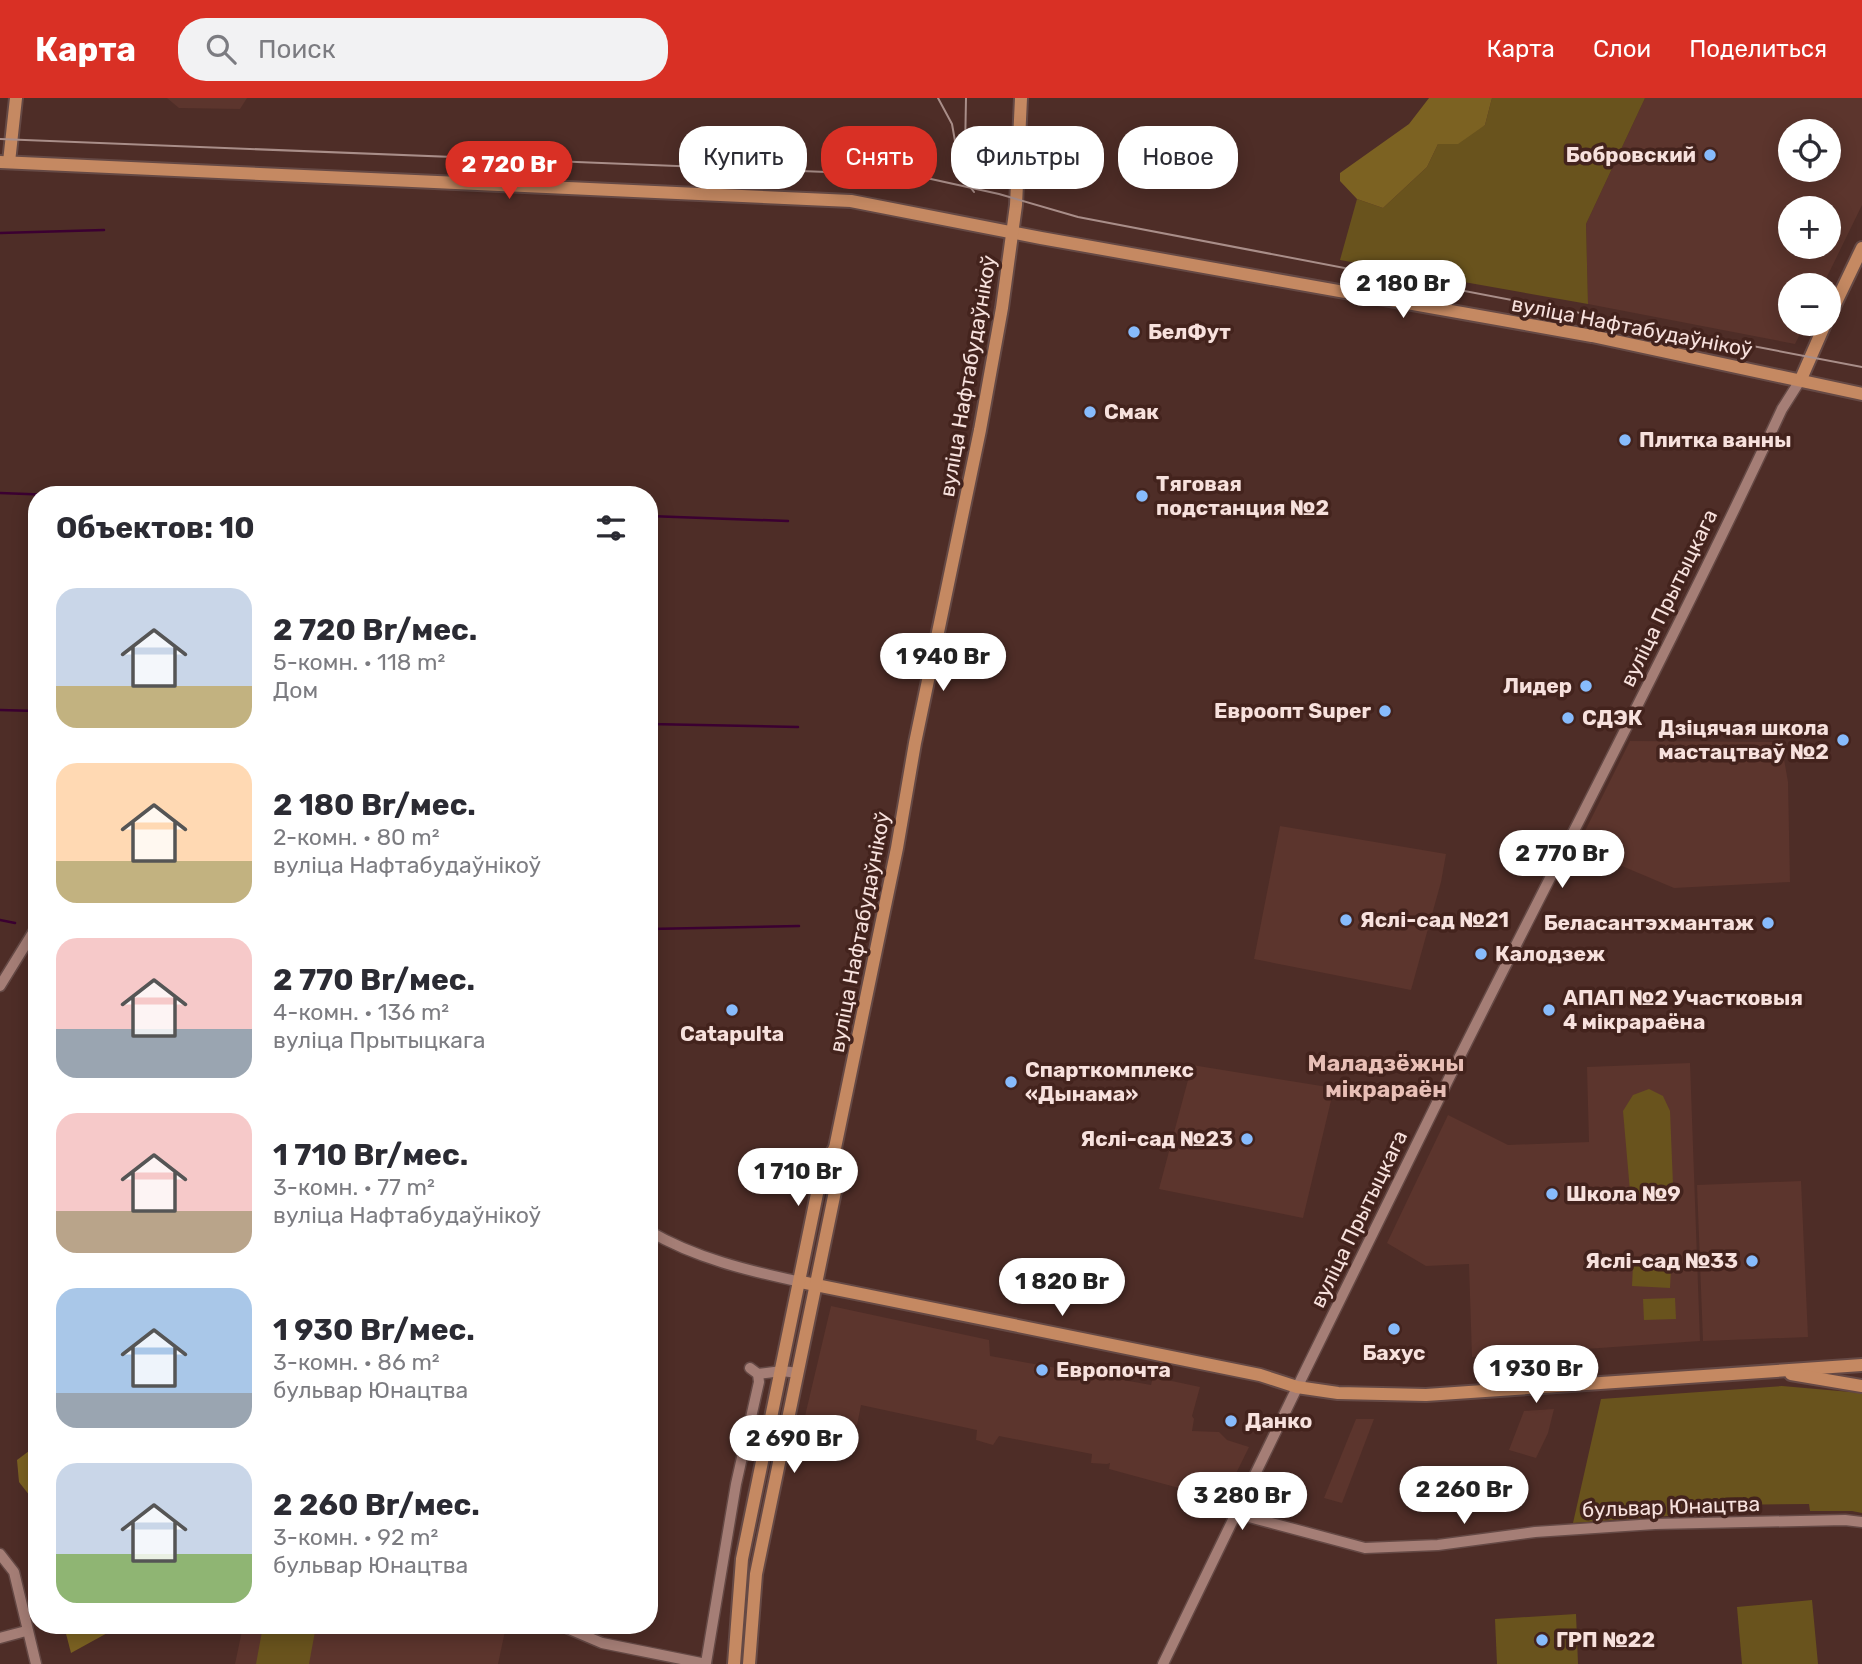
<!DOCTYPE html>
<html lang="ru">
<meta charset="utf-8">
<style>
:root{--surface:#fff;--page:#f2f2f3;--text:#2b2b33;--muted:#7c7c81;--accent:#d93025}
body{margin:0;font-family:Rubik,sans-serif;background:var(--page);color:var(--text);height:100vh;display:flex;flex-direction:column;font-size:26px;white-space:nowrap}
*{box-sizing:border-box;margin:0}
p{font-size:23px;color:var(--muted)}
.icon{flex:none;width:38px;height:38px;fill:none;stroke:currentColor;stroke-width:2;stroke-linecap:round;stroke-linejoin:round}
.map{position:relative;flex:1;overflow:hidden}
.panel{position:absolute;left:28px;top:388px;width:630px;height:1148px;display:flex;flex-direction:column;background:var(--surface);border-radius:28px;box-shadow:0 4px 18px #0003}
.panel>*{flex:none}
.hud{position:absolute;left:679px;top:28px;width:665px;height:63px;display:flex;gap:14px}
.fabs{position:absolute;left:1778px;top:21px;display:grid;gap:14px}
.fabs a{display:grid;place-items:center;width:63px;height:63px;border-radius:50%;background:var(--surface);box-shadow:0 4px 18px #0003;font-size:35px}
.price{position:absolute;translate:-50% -60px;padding:0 16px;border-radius:24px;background:#fff;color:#222;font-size:23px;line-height:46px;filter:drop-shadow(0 2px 4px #0008)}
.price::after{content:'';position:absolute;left:50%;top:42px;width:21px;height:16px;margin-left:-10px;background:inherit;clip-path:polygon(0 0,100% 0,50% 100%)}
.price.current{background:var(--accent);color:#fff}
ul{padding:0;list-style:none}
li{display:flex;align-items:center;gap:21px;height:175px;padding:0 28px}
li span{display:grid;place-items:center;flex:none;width:196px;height:140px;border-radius:21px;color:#555}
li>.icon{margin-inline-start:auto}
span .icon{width:84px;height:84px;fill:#fffc;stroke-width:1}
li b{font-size:30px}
h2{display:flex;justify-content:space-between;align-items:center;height:84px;padding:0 28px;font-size:30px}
.chip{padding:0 24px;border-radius:28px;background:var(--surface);box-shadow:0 4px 18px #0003;font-size:24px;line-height:63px}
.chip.current{background:var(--accent);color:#fff}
header{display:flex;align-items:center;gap:42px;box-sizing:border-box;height:98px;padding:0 35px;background:var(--accent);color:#fff}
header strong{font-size:33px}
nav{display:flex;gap:38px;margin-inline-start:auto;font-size:24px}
.search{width:490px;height:63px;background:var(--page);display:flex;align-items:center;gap:18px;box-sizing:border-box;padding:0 24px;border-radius:28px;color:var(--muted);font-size:26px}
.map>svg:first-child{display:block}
</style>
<header>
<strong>Карта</strong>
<div class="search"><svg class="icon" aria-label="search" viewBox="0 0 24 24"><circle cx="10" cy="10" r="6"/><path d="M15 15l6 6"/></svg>Поиск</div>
<nav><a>Карта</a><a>Слои</a><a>Поделиться</a></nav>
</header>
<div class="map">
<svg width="1862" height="1566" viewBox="0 0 1862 1566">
<rect width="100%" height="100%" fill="#4e2d27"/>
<g fill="#5c352d" fill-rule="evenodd">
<polygon points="167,0 247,0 240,11 179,10"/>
<path d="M 1645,0 L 1862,0 L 1862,107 L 1823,187 L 1790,187 L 1790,226 L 1805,226 L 1795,246 L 1588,206 L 1586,126 ZM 1790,33 L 1829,33 L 1829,72 L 1790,72 ZM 1790,110 L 1829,110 L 1829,149 L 1790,149 Z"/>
<polygon points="1630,643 1781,644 1788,684 1790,784 1674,790 1577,749"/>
<polygon points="1280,728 1446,756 1441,784 1411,892 1254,861"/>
<polygon points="1690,965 1700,1243 1472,1259 1469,1166 1426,1168 1387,1145 1448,1017 1508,1047 1589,1044 1587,969"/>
<polygon points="1192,967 1334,990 1303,1120 1159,1091"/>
<polygon points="1801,1083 1808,1239 1703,1243 1697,1087"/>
<polygon points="831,1208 989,1242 990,1258 1151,1287 1153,1279 1200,1289 1192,1318 1194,1321 1192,1333 1219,1334 1227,1342 1249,1349 1223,1402 1109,1371 1110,1365 1107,1366 1091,1365 1092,1356 999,1338 993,1347 976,1342 977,1332 861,1307 857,1327 805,1318"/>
<polygon points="1554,1311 1548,1335 1536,1360 1509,1352 1524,1313"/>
<polygon points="1356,1321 1374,1321 1342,1405 1324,1400"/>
<polygon points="243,1528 490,1528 505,1533 498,1566 235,1566"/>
</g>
<g fill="#69531d">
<polygon points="1492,0 1645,0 1586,126 1588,206 1340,162 1357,101 1383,110 1427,69 1438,46 1485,27"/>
<polygon points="1649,991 1663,998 1670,1013 1673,1087 1662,1102 1645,1104 1630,1093 1623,1013 1633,997"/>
<polygon points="1633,1167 1671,1169 1670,1190 1632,1188"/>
<polygon points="1675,1200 1676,1221 1644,1222 1643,1201"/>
<polygon points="1782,1288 1862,1295 1862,1415 1852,1413 1810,1413 1809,1406 1724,1407 1721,1414 1573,1425 1601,1301"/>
<polygon points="1812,1502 1818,1566 1742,1566 1737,1509"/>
<polygon points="1576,1516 1578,1566 1497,1566 1495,1521"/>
<polygon points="263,1528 316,1528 309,1566 256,1566"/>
</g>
<g fill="#7c6222">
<polygon points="1429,0 1492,0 1485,27 1458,46 1438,46 1427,69 1383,110 1357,101 1340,83 1340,75 1409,26"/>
<polygon points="37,1347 37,1407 19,1384 17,1362"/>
<polygon points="64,1528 120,1528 71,1555"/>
</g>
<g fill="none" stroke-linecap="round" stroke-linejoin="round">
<g stroke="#3b0031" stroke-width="2.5">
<polyline points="0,135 104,132"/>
<polyline points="0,395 53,397"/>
<polyline points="649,418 788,423"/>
<polyline points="0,612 37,613"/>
<polyline points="649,626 798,629"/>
<polyline points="0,822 15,825"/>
<polyline points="649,831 799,828"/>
</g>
<g stroke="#654945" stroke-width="13">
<g id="minor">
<polyline points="0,888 37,828"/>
<path d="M 649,1133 C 695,1160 749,1173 801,1184"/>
<polyline points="758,1276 782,1273 798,1275"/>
<polyline points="1234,1415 1365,1450 1438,1447 1535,1434 1655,1426 1845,1422 1862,1424"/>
<polyline points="0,1456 14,1474 36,1566"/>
<polyline points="562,1528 602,1545 706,1566"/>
<polyline points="0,1540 26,1533"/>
<polyline points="706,1565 736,1386 759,1284 758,1276 750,1270"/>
<path d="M 1163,1566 C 1260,1366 1357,1165 1456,966 C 1565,748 1679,532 1782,311 L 1801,281"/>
</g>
</g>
<g stroke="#654945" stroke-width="16">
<g id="major">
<polyline points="0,64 851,103 1041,140 1592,238 1862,296"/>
<polyline points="9,64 16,0"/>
<polyline points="1829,219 1862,150"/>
<polyline points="1801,281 1825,226"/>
<polyline points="801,1184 1260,1277 1297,1289 1338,1295 1426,1297 1862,1267"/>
<polyline points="1791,1276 1862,1288"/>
<polyline points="734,1566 742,1461 820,1081 824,1067 835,1050 897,750 915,645 980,332 1002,210 1016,107 1021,0"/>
<polyline points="749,1566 756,1476 838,1079 839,1070 835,1050"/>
</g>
</g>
<use href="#minor" stroke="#a57e76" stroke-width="10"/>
<use href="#major" stroke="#c58962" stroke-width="12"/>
<g stroke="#a98e89" stroke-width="2">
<polyline points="938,0 952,26 961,77 974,94"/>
<polyline points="0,41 878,76 931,81 999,96 1078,119 1862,269"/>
<polyline points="965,54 966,0"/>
</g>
</g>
<g fill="#87bbfc" stroke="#43231d" stroke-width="2.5">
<circle cx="1710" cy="57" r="7"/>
<circle cx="1134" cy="234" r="7"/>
<circle cx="1090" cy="314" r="7"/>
<circle cx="1625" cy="342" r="7"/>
<circle cx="1142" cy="398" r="7"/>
<circle cx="1586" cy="588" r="7"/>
<circle cx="1385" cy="613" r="7"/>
<circle cx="1568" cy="620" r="7"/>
<circle cx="1843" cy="642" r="7"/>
<circle cx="1346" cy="822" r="7"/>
<circle cx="1768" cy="825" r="7"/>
<circle cx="1481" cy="856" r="7"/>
<circle cx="732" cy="912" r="7"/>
<circle cx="1549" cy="912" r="7"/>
<circle cx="1011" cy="984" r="7"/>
<circle cx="1247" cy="1041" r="7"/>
<circle cx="1552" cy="1096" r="7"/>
<circle cx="1752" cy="1163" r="7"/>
<circle cx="1394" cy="1231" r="7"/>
<circle cx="1042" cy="1272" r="7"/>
<circle cx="1231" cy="1323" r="7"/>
<circle cx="1542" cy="1542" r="7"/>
</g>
<g text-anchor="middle" stroke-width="7" stroke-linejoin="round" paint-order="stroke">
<g font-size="21" font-weight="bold" fill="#f7e1dd" stroke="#43231d" text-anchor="start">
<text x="1696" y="64" text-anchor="end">Бобровский</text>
<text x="1148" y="241">БелФут</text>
<text x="1104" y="321">Смак</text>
<text x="1639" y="349">Плитка ванны</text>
<text x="1156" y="393">Тяговая<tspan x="1156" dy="24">подстанция №2</tspan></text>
<text x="1572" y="595" text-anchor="end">Лидер</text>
<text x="1371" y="620" text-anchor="end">Евроопт Super</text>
<text x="1582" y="627">СДЭК</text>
<text x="1829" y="637" text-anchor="end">Дзіцячая школа<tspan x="1829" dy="24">мастацтваў №2</tspan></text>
<text x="1360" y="829">Яслі-сад №21</text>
<text x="1754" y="832" text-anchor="end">Беласантэхмантаж</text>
<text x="1495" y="863">Калодзеж</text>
<text x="1563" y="907">АПАП №2 Участковыя<tspan x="1563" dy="24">4 мікрараёна</tspan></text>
<text x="732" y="943" text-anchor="middle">Catapulta</text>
<text x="1025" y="979">Спарткомплекс<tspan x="1025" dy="24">«Дынама»</tspan></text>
<text x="1233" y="1048" text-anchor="end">Яслі-сад №23</text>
<text x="1566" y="1103">Школа №9</text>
<text x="1738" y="1170" text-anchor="end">Яслі-сад №33</text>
<text x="1394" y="1262" text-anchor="middle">Бахус</text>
<text x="1056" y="1279">Европочта</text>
<text x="1245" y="1330">Данко</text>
<text x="1556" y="1549">ГРП №22</text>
</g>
<g font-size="21" fill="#f7e1dd" stroke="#43231d">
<text transform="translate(1632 229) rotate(11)" y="7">вуліца Нафтабудаўнікоў</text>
<text transform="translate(968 278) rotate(-80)" y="7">вуліца Нафтабудаўнікоў</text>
<text transform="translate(1669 500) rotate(-64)" y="7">вуліца Прытыцкага</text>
<text transform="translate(860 834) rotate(-79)" y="7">вуліца Нафтабудаўнікоў</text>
<text transform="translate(1359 1121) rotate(-64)" y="7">вуліца Прытыцкага</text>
<text transform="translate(1671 1409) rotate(-2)" y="7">бульвар Юнацтва</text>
</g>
<g font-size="23" font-weight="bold" fill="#e8bfb6" stroke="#43231d">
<text x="1386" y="973">Маладзёжны<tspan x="1386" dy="26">мікрараён</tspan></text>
</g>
</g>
</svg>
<div class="fabs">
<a><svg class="icon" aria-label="locate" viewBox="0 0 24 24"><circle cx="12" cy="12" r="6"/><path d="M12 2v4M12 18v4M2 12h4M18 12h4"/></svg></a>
<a>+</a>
<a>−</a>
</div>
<b class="price current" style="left:509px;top:103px">2 720 Br</b>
<b class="price" style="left:1403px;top:222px">2 180 Br</b>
<b class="price" style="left:943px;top:595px">1 940 Br</b>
<b class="price" style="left:1562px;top:792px">2 770 Br</b>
<b class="price" style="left:798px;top:1110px">1 710 Br</b>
<b class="price" style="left:1062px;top:1220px">1 820 Br</b>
<b class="price" style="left:1536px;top:1307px">1 930 Br</b>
<b class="price" style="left:794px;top:1377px">2 690 Br</b>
<b class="price" style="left:1464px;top:1428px">2 260 Br</b>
<b class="price" style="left:1242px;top:1434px">3 280 Br</b>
<div class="hud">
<a class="chip">Купить</a>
<a class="chip current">Снять</a>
<a class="chip">Фильтры</a>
<a class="chip">Новое</a>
</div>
<section class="panel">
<h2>Объектов: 10<svg class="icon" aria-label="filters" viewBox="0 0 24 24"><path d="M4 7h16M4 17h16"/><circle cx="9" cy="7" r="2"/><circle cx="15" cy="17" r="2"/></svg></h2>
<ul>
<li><span style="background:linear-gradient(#c9d6e8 70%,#c2b280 0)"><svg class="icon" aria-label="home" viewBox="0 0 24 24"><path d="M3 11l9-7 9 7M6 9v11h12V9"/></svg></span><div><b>2 720 Br/мес.</b><p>5-комн. · 118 m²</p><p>Дом</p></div></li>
<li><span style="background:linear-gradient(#ffd9b3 70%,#c2b280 0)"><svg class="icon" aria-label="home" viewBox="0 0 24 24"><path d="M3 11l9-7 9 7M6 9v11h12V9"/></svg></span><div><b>2 180 Br/мес.</b><p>2-комн. · 80 m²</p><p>вуліца Нафтабудаўнікоў</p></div></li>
<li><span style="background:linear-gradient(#f6c9c9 65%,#9aa5b1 0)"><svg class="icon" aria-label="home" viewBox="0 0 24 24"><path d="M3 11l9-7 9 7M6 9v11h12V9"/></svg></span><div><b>2 770 Br/мес.</b><p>4-комн. · 136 m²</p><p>вуліца Прытыцкага</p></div></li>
<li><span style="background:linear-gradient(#f6c9c9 70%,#b9a48a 0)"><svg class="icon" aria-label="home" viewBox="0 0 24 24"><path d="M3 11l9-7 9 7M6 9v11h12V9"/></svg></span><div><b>1 710 Br/мес.</b><p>3-комн. · 77 m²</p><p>вуліца Нафтабудаўнікоў</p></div></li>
<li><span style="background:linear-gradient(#a9c7e8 75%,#9aa5b1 0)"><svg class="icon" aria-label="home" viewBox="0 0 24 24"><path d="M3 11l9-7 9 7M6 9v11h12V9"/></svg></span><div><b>1 930 Br/мес.</b><p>3-комн. · 86 m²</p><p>бульвар Юнацтва</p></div></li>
<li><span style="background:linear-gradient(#c9d6e8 65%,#8fb573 0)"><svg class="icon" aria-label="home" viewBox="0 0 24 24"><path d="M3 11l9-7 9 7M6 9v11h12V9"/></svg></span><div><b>2 260 Br/мес.</b><p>3-комн. · 92 m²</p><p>бульвар Юнацтва</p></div></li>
</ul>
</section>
</div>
